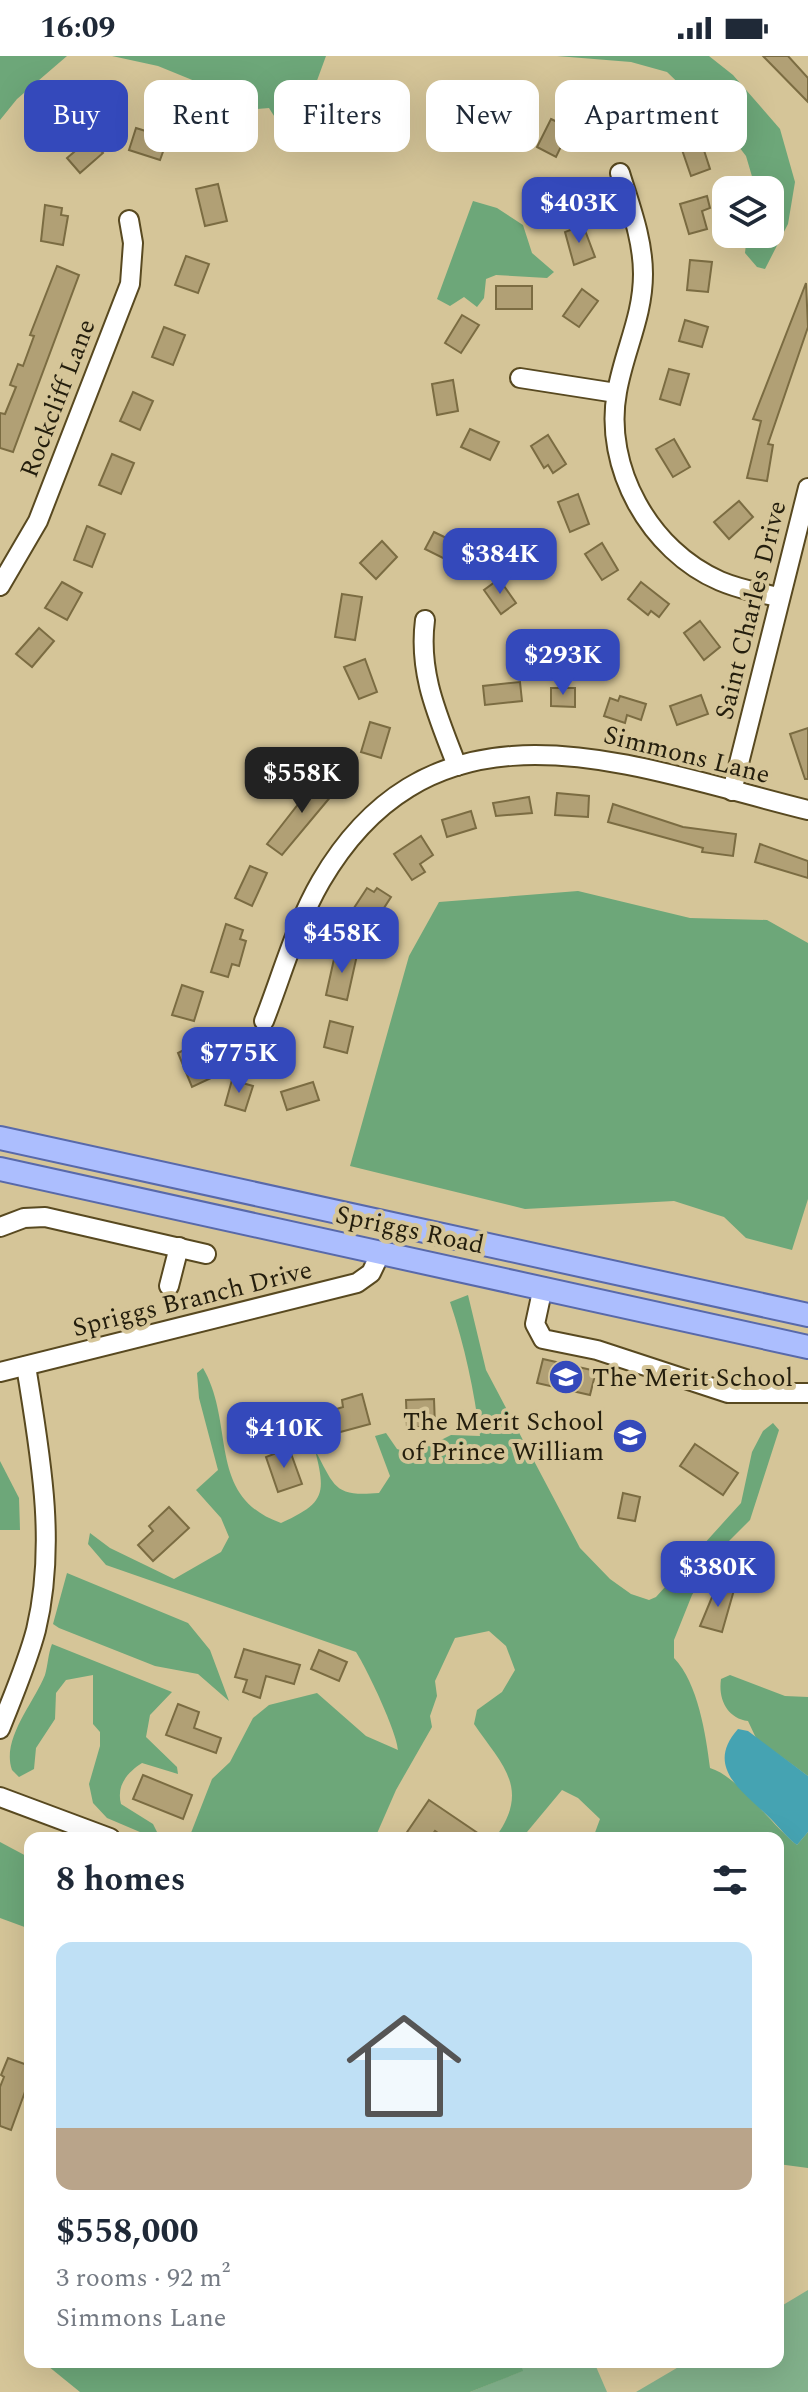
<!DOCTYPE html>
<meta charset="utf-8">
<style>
:root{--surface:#fff;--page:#f6f6f7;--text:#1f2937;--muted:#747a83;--line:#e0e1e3;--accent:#3449bb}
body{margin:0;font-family:Spectral,serif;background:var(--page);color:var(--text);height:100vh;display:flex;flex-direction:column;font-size:30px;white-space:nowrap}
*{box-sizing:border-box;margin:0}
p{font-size:26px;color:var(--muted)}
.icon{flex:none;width:44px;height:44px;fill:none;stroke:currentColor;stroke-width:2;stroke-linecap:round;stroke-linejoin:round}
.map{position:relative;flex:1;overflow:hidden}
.side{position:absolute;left:24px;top:1776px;width:760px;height:536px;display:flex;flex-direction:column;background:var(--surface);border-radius:16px;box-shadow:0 8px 32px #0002}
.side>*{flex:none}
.hud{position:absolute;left:24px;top:24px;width:760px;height:72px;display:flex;gap:16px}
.controls{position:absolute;left:712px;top:120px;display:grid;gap:16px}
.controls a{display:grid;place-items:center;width:72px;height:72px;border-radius:16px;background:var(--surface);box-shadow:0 8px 32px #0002;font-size:40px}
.price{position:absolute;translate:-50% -68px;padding:0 18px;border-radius:16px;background:var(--accent);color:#fff;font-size:26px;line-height:52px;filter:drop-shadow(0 2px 4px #0008)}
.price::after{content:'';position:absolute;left:50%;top:48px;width:24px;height:18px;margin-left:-12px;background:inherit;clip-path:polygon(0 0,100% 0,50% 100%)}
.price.active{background:#222;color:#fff}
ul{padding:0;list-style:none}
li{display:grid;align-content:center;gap:16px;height:424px;padding:0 32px}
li+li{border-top:2px solid var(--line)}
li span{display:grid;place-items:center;height:248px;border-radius:16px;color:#555}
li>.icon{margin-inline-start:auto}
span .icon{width:144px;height:144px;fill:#fffc;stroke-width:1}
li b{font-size:34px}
h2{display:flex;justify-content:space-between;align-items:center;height:96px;padding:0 32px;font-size:34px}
.tag{padding:0 28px;border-radius:16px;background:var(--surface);box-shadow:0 8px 32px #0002;font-size:28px;line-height:72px}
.tag.active{background:var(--accent);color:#fff}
.status{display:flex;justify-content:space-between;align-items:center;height:56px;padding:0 40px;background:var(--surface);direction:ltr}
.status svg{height:22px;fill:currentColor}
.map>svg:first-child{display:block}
</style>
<div class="status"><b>16:09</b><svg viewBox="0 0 49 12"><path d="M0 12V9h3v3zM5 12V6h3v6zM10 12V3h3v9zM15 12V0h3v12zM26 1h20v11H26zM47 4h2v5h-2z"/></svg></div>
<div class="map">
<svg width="808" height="2336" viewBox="0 0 808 2336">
<rect width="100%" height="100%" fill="#d5c598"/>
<g fill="#82b18b">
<polygon points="808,2234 808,2336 636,2336 687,2306 778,2306 778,2252"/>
<polygon points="520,2306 594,2306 607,2336 470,2336 522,2315"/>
</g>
<g fill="#6da779">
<polygon points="0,0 67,0 17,43 0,64"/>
<polygon points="112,0 326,0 293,90 269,52 247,54 237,29 218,24 207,30 158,10"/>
<polygon points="557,0 709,0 733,19 780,73 795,126 788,168 765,213 757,211 745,197 747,178 770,178 770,134 756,134 746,100 723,70 667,16 631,6"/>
<polygon points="473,145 497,152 523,169 532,197 554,216 547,222 496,219 486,223 484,242 477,251 464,241 450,250 437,243"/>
<polygon points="578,835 690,862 767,864 808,887 808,1143 792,1194 746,1182 724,1161 674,1145 525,1153 350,1110 409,900 439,846"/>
<path d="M 468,1239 L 486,1314 L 580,1492 L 610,1523 L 631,1538 L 649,1544 L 656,1541 L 741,1447 L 752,1396 L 763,1375 L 773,1367 L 779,1374 L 750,1464 L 726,1488 L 692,1539 L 674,1584 L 674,1602 C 698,1627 706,1679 710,1712 C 738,1720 771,1769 797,1789 L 808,1776 L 808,2112 L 778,2108 L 778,1782 L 593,1782 L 600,1763 L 578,1742 L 562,1734 L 522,1782 L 495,1782 C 532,1732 501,1708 474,1668 L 477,1654 L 502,1636 L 515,1614 L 506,1590 L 489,1575 L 455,1582 L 435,1625 L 437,1640 L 430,1660 L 432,1671 L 396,1734 L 375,1782 L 189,1782 L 212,1723 L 230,1706 L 253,1662 L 269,1649 L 317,1637 L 366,1680 L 398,1694 C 397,1676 367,1613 356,1596 L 106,1509 L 88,1488 L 90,1477 L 110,1492 L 174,1523 L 221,1496 L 229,1481 L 221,1462 L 196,1434 L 218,1414 L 199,1342 L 197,1317 L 203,1312 C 236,1369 206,1441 281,1467 C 325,1447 326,1438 315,1394 C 335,1431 334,1441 379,1437 L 390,1420 L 375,1380 L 386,1377 L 397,1393 L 413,1398 L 451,1379 L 480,1380 C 474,1334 465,1291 450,1246 Z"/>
<polygon points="0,1405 19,1442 20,1474 0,1474"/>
<polygon points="67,1517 188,1567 210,1594 229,1645 198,1618 155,1610 59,1572 53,1568"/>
<path d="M 52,1588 L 172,1636 L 150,1659 L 146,1681 L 177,1711 L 178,1718 L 142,1707 C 128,1716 116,1729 121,1748 L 153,1768 L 157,1776 L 154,1782 L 107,1762 L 93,1747 L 89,1728 L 100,1690 L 100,1676 L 93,1668 L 93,1619 L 66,1624 L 56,1637 L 55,1663 L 36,1692 L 34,1713 L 19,1721 L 12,1714 C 1,1683 34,1647 45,1619 C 48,1609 48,1598 52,1588 Z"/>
<path d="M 730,1619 L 785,1640 L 808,1641 L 808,1720 L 756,1682 L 748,1665 C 727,1662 718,1643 721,1623 Z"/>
<polygon points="0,1786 30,1802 30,1873 0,1862"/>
<polygon points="43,2306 520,2306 523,2315 470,2336 80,2336"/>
</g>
<path fill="#45a3b2" d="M 738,1673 L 748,1675 L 808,1720 L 808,1776 L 797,1789 C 787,1782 780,1772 771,1763 C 745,1737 703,1712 738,1673 Z"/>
<g fill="#b1a075" stroke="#7b6c42" stroke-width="2">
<polygon points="763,0 788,0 808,22 808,46"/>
<polygon points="622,33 623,55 591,57 590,35"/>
<polygon points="663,36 679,54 662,70 646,52"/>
<polygon points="551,63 570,72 556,101 537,91"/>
<polygon points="136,72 168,82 160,104 129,94"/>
<polygon points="87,78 103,97 80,117 67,102 74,96 71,92"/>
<polygon points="700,82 710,113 691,120 680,88"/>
<polygon points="553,125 558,157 538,161 533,128"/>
<polygon points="218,128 227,165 205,170 196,133"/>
<polygon points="707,140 710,152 702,155 707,173 689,178 680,148"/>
<polygon points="45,149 62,152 61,159 68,160 63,189 41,185"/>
<polygon points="583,169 595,201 574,209 565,176"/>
<polygon points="186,200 209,208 198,237 175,229"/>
<polygon points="690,204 712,206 708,236 687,234"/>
<polygon points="57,210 79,219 13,396 0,392 0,357 5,358 16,331 10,329 18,308 23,310 34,280 30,279"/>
<polygon points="806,227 808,271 768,388 773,389 767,425 747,422 761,365 753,363"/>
<rect x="496" y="230" width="36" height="23"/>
<polygon points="582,233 598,245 579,271 563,260"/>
<polygon points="462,259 479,269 461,297 445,287"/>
<polygon points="685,264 708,271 702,291 679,285"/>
<polygon points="164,271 185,279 173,309 152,301"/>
<polygon points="669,313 689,318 680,349 660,343"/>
<polygon points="453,324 458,355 437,359 432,328"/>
<polygon points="133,336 153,345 140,374 120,365"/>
<polygon points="470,373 499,386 490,404 461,391"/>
<polygon points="548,379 566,408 553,417 548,409 544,412 531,390"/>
<polygon points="674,383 690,411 673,421 656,393"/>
<polygon points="112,398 134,407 121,438 99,429"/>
<polygon points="578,438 589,468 570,476 558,446"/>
<polygon points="739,445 753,461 729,483 714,466"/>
<polygon points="87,470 105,478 92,511 74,504"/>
<polygon points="434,476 459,488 457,492 464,496 457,509 425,493"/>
<polygon points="382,485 397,501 376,523 360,507"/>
<polygon points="602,487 618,514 602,524 585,498"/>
<polygon points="499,523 516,547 501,558 484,534"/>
<polygon points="62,526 82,537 67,564 45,552"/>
<polygon points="641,526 669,548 659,561 651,555 648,559 628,543"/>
<polygon points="342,538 362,541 355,584 335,581"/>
<polygon points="700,565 720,591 704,604 684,577"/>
<polygon points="39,572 54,585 32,611 16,598"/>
<polygon points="365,603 377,636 359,643 344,611"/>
<polygon points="520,626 522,645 485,649 483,630"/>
<polygon points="551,632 575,632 575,651 551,650"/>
<polygon points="701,639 708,658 677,669 670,650"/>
<polygon points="620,640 646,648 641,664 627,659 625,667 604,660 610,642 618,645"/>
<polygon points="370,666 390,672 381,702 361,696"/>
<polygon points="808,672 808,723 805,723 790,678"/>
<polygon points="321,719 337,733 282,799 267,788"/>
<polygon points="557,737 589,740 588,761 555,759"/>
<polygon points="529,741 532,757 496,760 493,747"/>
<polygon points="613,748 683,771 736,778 733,800 702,796 703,792 608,766"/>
<polygon points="471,755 476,772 447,781 442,764"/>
<polygon points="421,780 433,799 420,808 425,816 412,824 394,798"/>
<polygon points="760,788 808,805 808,822 755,806"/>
<polygon points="250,810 267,817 252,850 235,842"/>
<polygon points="367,832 374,836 377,832 391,841 373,869 352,855"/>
<polygon points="226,868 243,874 240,883 246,885 239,910 232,908 228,921 211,916"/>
<polygon points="336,894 357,899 347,944 326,939"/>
<polygon points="182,929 203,936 194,965 172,959"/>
<polygon points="330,965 353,971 347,997 324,991"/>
<polygon points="193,989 211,1022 192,1031 178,997"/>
<polygon points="232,1024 253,1030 245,1055 225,1049"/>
<polygon points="313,1026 319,1044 287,1054 281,1036"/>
<polygon points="543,1303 596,1315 590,1339 537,1327"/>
<polygon points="362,1338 370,1368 333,1378 327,1356 343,1351 342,1344"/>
<polygon points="434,1343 435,1370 407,1372 406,1344"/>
<polygon points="695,1388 738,1417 723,1439 680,1410"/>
<polygon points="289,1392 302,1428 278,1436 266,1401"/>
<polygon points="623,1437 640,1441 635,1465 618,1462"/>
<polygon points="169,1451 189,1472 153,1505 138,1489 153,1475 149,1470"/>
<polygon points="717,1529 734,1534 722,1576 700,1570"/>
<polygon points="244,1593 300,1609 294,1628 266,1620 260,1642 243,1636 247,1624 235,1621"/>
<polygon points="319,1594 347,1606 339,1625 311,1613"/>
<polygon points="178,1648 199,1656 194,1672 221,1682 216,1697 166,1679"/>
<polygon points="143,1719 192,1739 183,1763 133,1743"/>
<polygon points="429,1744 485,1782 445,1782 435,1775 430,1782 403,1782"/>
<polygon points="8,2002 30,2010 30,2022 11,2074 0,2070 0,2031 4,2021 1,2019"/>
</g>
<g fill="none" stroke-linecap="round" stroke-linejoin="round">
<g stroke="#584920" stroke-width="22">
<g id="minor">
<path d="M 620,117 C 630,150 643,183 643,218 C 643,261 624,295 617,336 C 603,411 650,495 720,525 C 739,533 759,537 779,541"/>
<polyline points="520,322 616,337"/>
<polyline points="0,530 38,465 130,228 133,187 129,164"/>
<path d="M 425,564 C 418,618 438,660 457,710"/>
<polyline points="732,735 808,432"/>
<path d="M 264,965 C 282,919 296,868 321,825 C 437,627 633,711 808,754"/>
<polyline points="0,1171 24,1162 45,1161 206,1198"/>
<polyline points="169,1230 179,1191"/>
<polyline points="543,1231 535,1268 543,1283 597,1294 728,1337 808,1337"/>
<polyline points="0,1316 357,1227 371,1217 381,1196"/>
<path d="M 0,1673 C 13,1640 27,1608 36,1574 C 57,1487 40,1397 26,1310"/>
<polyline points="0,1741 110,1782"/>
</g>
</g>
<g stroke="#5869aa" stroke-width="26">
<g id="major">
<polyline points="0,1082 808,1259"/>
<polyline points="0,1113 808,1291"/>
</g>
</g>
<use href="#minor" stroke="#fff" stroke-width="18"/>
<use href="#major" stroke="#acbefe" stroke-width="22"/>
</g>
<defs>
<g id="school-disc" transform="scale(1.8)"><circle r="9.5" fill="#3449bb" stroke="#d5c598"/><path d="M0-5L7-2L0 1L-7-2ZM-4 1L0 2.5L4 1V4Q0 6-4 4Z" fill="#fff"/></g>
</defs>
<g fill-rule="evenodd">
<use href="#school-disc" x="566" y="1321"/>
<use href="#school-disc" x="630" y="1380"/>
</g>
<g text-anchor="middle" stroke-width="8" stroke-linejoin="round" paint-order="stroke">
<g font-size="26" fill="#241e0d" stroke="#d5c598">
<text transform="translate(57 342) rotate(-69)" y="9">Rockcliff Lane</text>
<text transform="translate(750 554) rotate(-76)" y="9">Saint Charles Drive</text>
<text transform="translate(687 698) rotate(14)" y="9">Simmons Lane</text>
<text transform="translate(410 1173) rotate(12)" y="9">Spriggs Road</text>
<text transform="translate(192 1242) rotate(-14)" y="9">Spriggs Branch Drive</text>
</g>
<g font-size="26" fill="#241e0d" stroke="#d5c598" text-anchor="start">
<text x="592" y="1330">The Merit School</text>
<text x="604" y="1374" text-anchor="end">The Merit School<tspan x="604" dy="30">of Prince William</tspan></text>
</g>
</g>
</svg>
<div class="controls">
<a><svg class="icon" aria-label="layers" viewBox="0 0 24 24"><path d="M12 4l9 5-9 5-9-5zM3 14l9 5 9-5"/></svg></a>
</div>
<b class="price" style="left:579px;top:189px">$403K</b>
<b class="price" style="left:500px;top:540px">$384K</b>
<b class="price" style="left:563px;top:641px">$293K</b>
<b class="price active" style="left:302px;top:759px">$558K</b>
<b class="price" style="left:342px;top:919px">$458K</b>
<b class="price" style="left:239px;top:1039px">$775K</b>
<b class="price" style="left:284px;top:1414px">$410K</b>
<b class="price" style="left:718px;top:1553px">$380K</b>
<div class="hud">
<a class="tag active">Buy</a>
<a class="tag">Rent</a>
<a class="tag">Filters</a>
<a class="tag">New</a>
<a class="tag">Apartment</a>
</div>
<section class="side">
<h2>8 homes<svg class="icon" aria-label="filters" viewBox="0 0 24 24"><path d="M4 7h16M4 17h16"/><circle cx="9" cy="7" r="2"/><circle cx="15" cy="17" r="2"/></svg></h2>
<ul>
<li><span style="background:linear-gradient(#bfe0f5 75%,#b9a48a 0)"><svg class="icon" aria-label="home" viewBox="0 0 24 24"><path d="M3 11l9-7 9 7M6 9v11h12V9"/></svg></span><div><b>$558,000</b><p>3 rooms · 92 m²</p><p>Simmons Lane</p></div></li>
</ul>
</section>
</div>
